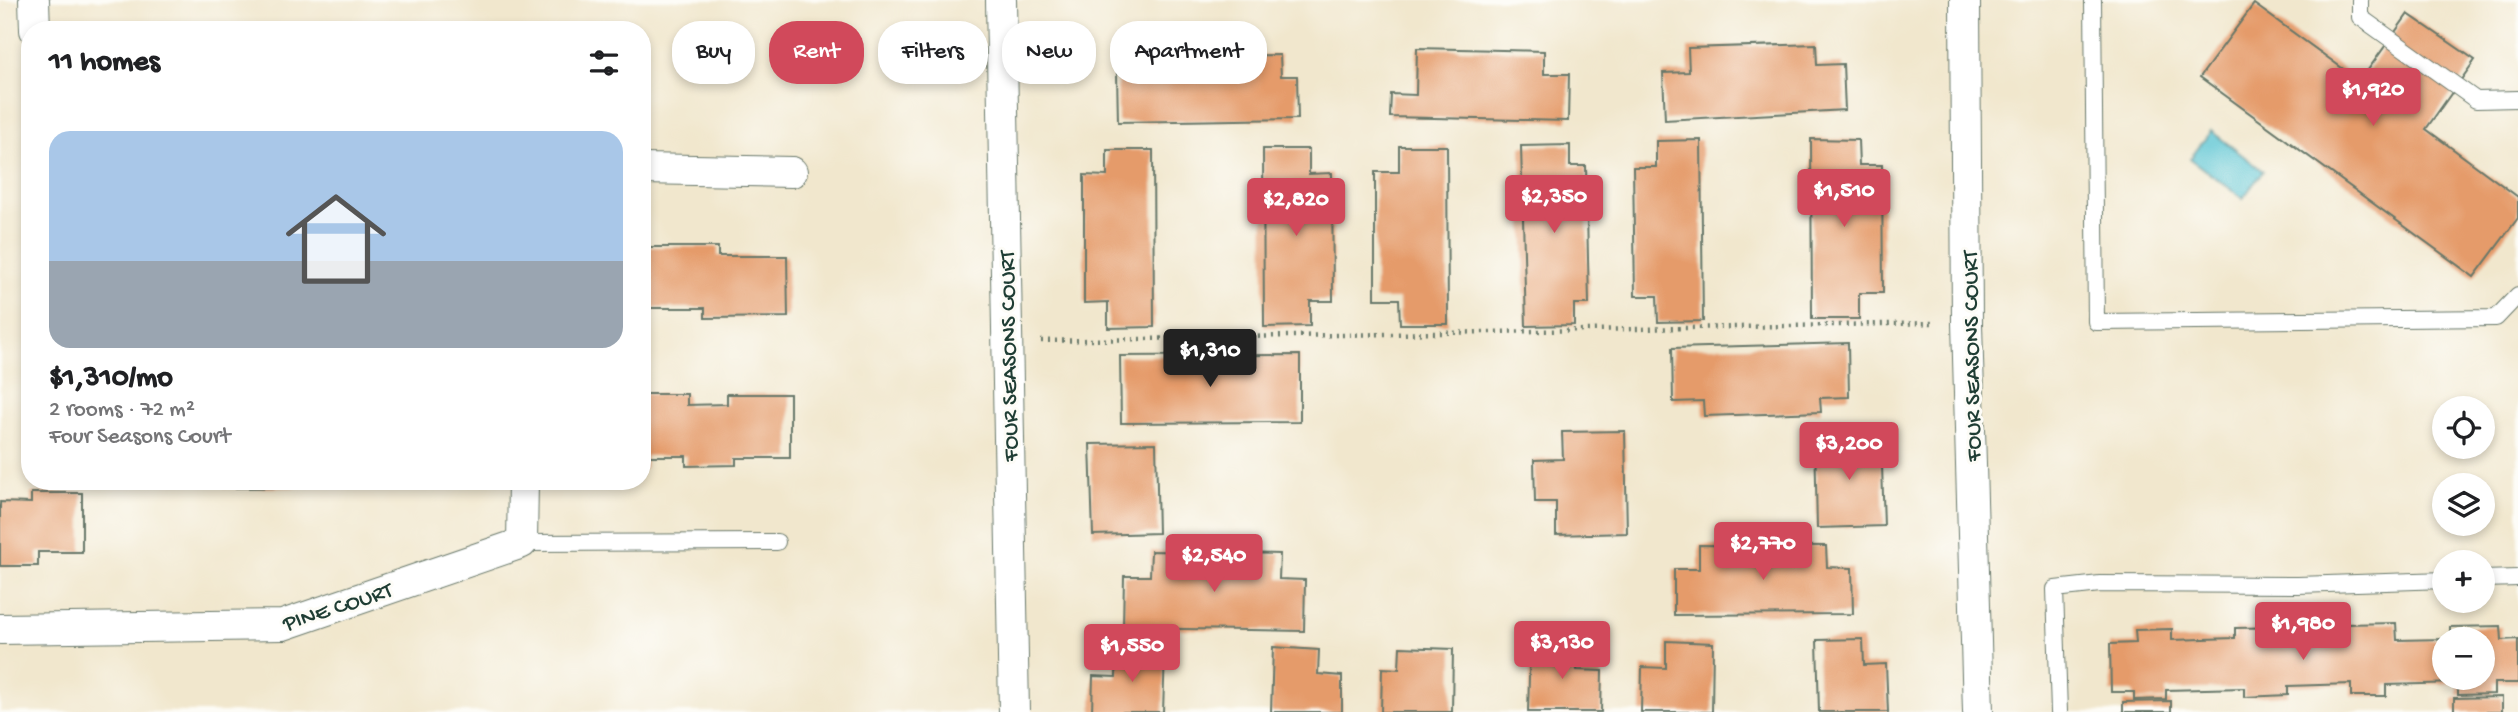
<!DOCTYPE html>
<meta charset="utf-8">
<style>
:root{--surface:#fff;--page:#f2f2f2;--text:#202124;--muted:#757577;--line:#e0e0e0;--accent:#d1495b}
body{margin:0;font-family:"Gochi Hand",sans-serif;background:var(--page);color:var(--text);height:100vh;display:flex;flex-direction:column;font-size:26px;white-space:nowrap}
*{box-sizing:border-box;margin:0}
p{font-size:23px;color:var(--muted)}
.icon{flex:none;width:38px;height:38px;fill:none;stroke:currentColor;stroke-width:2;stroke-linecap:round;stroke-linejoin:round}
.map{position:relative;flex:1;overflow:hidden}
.side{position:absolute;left:21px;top:21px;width:630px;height:469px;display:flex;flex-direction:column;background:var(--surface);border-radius:28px;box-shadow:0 4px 10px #0003}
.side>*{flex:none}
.banner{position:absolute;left:672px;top:21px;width:665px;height:63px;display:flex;gap:14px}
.buttons{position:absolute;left:2432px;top:396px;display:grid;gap:14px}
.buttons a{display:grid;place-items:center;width:63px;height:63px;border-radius:50%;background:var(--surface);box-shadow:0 4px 10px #0003;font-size:35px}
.price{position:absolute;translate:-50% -60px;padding:0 16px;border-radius:7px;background:var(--accent);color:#fff;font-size:23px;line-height:46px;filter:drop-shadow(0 2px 4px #0008)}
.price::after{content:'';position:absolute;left:50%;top:42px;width:21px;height:16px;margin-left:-10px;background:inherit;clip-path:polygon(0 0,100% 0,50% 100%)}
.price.current{background:#222;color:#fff}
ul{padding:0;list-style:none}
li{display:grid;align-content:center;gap:14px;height:371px;padding:0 28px}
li+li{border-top:2px solid var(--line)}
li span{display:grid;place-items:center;height:217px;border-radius:21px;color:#555}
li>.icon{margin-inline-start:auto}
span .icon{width:126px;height:126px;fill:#fffc;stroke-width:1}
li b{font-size:30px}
h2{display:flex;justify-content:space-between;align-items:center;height:84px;padding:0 28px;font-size:30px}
.pill{padding:0 24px;border-radius:28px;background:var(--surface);box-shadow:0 4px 10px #0003;font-size:24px;line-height:63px}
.pill.current{background:var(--accent);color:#fff}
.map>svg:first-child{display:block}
</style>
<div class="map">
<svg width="2518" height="712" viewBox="0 0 2518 712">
<rect width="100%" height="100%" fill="#fdfcf7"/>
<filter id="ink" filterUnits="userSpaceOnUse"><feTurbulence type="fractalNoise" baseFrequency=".0143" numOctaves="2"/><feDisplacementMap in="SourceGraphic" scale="14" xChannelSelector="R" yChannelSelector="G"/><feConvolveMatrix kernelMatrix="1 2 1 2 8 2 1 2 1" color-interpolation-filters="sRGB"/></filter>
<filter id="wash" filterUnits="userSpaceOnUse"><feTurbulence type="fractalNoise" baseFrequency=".00686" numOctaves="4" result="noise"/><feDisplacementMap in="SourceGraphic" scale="28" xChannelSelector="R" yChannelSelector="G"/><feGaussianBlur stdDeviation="1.57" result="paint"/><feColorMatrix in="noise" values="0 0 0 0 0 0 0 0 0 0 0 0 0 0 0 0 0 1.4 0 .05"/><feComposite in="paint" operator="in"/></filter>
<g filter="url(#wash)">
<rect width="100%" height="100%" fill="#f1e7cd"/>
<polygon fill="#59c4d3" stroke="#3c8084" stroke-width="2" points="2211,131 2263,171 2243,198 2190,159"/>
<g id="blocks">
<g fill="#e59b6b">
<polygon points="2254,4 2360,81 2408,14 2475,60 2426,129 2518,197 2518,218 2474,277 2200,77"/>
<polygon points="1816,44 1817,65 1843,64 1845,110 1665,120 1663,73 1689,72 1688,48"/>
<polygon points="1417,48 1544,51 1544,74 1569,74 1568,121 1390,117 1391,94 1416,95"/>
<polygon points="1280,55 1281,76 1297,76 1298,119 1118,122 1117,73 1141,73 1140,57"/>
<polygon points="1811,139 1858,140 1859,165 1882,165 1883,293 1859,293 1859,319 1812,319"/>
<polygon points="1701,140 1703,321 1658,322 1657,296 1635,296 1633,167 1656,167 1656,141"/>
<polygon points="1570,145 1570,166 1586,166 1589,304 1574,304 1574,325 1526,326 1521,146"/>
<polygon points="1399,146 1447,146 1448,324 1400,324 1399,299 1375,299 1375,172 1399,172"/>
<polygon points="1263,149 1309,149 1309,174 1332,173 1333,301 1310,301 1310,326 1264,327"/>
<polygon points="1107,150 1153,150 1154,327 1108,328 1108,302 1084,303 1084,175 1107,176"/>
<polygon points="642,247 718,247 718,256 787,256 788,317 705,318 705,308 645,308 642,314"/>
<polygon points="1848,343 1849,397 1820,398 1821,412 1704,416 1703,401 1673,402 1672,348"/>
<polygon points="1300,355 1300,422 1121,423 1120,356"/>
<polygon points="642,394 687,394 687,405 727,404 727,394 790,394 790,458 736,458 736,465 686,466 686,456 646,456 646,468 642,469"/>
<polygon points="1625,431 1627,533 1556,535 1556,502 1535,502 1534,460 1563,459 1562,432"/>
<polygon points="1881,435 1884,526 1817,528 1815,437"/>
<polygon points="1156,443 1158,533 1093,535 1090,444"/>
<polygon points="224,481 300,481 300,487 224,488"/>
<polygon points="360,481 443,481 443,485 360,486"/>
<polygon points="31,493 82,493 82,552 38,552 38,566 0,566 0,502 31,503"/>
<polygon points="1699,545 1826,546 1827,567 1852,568 1853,614 1674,615 1674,569 1699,569"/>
<polygon points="1151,551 1280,554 1279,579 1305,580 1304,631 1123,628 1124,576 1150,576"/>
<polygon points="2396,623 2397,640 2445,639 2445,677 2483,677 2483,639 2450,639 2450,627 2501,626 2502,640 2518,639 2518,683 2494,683 2494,694 2458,695 2458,683 2386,685 2386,696 2351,696 2351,684 2288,686 2288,695 2244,697 2244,688 2166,690 2166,699 2134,700 2134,692 2111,692 2110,644 2136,643 2135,630 2172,629 2172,640 2235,638 2235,628 2286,627 2286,642 2344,640 2344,624"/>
<polygon points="1863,639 1864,665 1886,664 1888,712 1819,712 1817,640"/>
<polygon points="1666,641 1713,643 1712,712 1641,712 1642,667 1666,668"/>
<polygon points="1530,643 1578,645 1577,670 1602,671 1601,712 1528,712"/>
<polygon points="1273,647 1319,650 1318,674 1342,676 1342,712 1271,712"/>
<polygon points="1400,647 1453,649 1452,712 1381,712 1382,668 1399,669"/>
<polygon points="1117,651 1165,652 1163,712 1092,712 1093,676 1116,677"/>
<polygon points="2502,697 2502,712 2454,712 2454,698"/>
<polygon points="2171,701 2171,712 2123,712 2123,702"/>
</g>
</g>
</g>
<g filter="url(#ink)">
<use href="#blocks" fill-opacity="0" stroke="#68786a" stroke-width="2"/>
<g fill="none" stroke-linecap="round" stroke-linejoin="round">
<g stroke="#68786a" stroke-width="18">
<g id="service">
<polyline points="2093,0 2096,322 2496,318 2518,295"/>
<polyline points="2360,0 2360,17 2476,100 2518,99"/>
<polyline points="522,543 777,542"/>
<polyline points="2483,579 2518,578"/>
<polyline points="2059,712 2055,589 2100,584 2298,585 2445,580"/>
</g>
</g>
<g stroke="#68786a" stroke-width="32">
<g id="minor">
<polyline points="34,0 35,30"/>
<polyline points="1001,0 1014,712"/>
<polyline points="1965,0 1967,323 1978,712"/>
<polyline points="642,169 792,172"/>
<polyline points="0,629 283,625 522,543 523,481"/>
</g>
</g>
<polyline stroke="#68786a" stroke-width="4.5" stroke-dasharray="2 5" stroke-linecap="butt" points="1041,341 1935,323"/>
<use href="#service" stroke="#fff" stroke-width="16"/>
<use href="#minor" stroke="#fff" stroke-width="30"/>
</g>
</g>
<g text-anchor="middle" stroke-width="6" stroke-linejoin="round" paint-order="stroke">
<g font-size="23" fill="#1f3d34" stroke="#fdfcf7">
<text transform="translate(1007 356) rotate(-91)" y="8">FOUR SEASONS COURT</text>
<text transform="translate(1970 356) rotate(-91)" y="8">FOUR SEASONS COURT</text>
<text transform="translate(337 605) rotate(-18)" y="8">PINE COURT</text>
</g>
</g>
</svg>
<div class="buttons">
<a><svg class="icon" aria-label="locate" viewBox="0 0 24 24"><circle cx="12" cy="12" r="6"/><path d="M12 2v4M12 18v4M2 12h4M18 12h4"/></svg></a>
<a><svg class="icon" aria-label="layers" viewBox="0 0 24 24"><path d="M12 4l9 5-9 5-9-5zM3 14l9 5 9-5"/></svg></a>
<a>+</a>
<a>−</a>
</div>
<b class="price" style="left:2373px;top:128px">$1,920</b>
<b class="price" style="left:1844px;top:229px">$1,510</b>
<b class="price" style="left:1554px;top:235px">$2,350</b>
<b class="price" style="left:1296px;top:238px">$2,820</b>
<b class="price current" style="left:1210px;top:389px">$1,310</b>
<b class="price" style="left:1849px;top:482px">$3,200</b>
<b class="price" style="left:1763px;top:582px">$2,770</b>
<b class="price" style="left:1214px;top:594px">$2,540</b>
<b class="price" style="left:2303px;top:662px">$1,980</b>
<b class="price" style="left:1562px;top:681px">$3,130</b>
<b class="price" style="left:1132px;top:684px">$1,550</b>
<div class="banner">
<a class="pill">Buy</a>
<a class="pill current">Rent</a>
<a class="pill">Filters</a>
<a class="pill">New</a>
<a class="pill">Apartment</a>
</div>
<section class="side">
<h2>11 homes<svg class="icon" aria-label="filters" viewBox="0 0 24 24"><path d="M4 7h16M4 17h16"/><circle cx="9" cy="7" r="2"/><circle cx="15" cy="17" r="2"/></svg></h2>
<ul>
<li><span style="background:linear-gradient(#a9c7e8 60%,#9aa5b1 0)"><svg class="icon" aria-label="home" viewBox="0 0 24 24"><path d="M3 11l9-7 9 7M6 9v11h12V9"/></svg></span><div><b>$1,310/mo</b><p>2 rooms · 72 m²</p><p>Four Seasons Court</p></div></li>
</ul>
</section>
</div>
